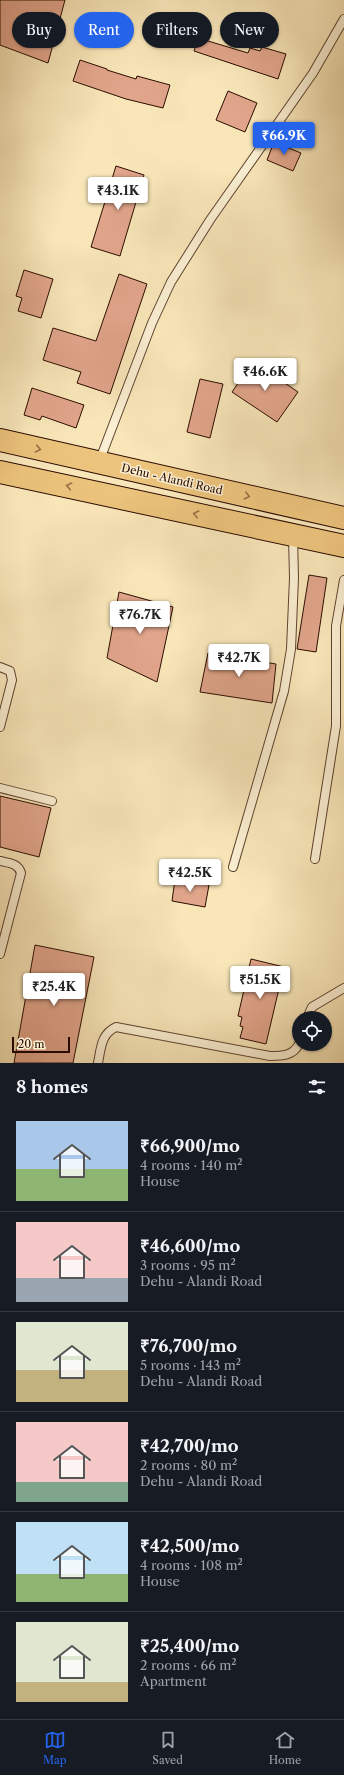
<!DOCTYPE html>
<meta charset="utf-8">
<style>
:root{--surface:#171b24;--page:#242831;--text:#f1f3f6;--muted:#9ea1a6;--line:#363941;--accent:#2563eb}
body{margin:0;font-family:"Libre Caslon Text",serif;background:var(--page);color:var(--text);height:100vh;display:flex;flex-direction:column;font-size:15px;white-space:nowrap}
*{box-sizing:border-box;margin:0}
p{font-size:13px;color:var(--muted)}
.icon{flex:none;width:22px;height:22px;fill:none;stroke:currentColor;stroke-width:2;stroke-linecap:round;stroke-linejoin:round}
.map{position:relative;height:1063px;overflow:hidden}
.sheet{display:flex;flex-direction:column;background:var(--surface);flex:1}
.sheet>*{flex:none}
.guide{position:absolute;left:12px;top:12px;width:320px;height:36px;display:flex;gap:8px}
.controls{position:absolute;left:292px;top:1011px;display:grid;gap:8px}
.controls a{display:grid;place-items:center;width:40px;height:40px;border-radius:50%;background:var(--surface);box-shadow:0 1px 3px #0004;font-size:20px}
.scale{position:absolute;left:12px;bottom:10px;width:58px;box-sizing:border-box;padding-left:4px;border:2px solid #2c0c00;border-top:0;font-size:11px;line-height:14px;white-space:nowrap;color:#2c0c00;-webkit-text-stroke:3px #faefd2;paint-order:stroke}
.price{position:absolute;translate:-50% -34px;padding:0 9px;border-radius:4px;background:#fff;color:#222;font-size:13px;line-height:26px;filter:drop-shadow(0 1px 2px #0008)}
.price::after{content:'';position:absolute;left:50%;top:24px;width:12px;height:9px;margin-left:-6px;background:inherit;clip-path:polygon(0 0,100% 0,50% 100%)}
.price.current{background:var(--accent);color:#fff}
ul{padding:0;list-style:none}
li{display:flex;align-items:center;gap:12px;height:100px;padding:0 16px}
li+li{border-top:1px solid var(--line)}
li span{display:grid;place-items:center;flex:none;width:112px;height:80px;border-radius:0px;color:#555}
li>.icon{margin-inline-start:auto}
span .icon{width:48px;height:48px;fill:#fffc;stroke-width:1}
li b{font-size:17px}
h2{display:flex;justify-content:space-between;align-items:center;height:48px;padding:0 16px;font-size:17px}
.tag{padding:0 14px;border-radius:18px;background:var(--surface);box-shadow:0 1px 3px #0004;font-size:14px;line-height:36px}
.tag.current{background:var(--accent);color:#fff}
.dock{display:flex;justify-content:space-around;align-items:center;height:56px;border-top:1px solid var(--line);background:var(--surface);font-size:11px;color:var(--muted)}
.dock a{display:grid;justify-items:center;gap:2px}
.dock .current{color:var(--accent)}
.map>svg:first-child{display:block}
</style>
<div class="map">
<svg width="344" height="1063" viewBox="0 0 344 1063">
<rect width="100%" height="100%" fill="#f8e6b9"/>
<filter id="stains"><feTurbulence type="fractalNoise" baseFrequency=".005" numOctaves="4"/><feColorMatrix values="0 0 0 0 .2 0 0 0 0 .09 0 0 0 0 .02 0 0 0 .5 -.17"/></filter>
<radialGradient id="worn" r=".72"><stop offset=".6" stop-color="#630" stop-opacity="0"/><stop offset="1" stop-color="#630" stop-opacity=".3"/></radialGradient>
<g fill="#e1a58b" stroke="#2c0c00">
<polygon points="0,0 65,0 48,63 0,45"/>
<polygon points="198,38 248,53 250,48 260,51 262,47 286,54 278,79 194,51"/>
<polygon points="80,60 107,69 107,70 136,79 137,76 170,85 163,108 126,99 73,81"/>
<polygon points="228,91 257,103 245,132 216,120"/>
<polygon points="274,142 301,153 293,171 267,160"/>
<polygon points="116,166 144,175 120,256 91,247"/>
<polygon points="24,270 53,279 41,318 18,311 22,298 16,296"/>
<polygon points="119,274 147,284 110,394 77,383 81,372 43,360 53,328 96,341"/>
<polygon points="253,361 298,392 277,422 232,392"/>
<polygon points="200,379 223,384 210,438 187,432"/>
<polygon points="32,388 84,405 76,428 42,416 40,420 24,415"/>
<polygon points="309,575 327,578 316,652 297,649"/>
<polygon points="119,592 173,607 157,682 107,658"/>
<polygon points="208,653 276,664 272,703 200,692"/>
<polygon points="0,796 51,808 39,857 0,847"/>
<polygon points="175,879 209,885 205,907 172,901"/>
<polygon points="35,945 94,957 73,1063 14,1063"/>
<polygon points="251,959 284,967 266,1044 240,1038 243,1027 240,1026 242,1017 238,1016"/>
</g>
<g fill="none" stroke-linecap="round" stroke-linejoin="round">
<g stroke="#5f422e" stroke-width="10">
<g id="lane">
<polyline points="99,462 152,323 171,282 210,220 313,73 344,19"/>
<polyline points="0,667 10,671 12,680 0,727"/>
<polyline points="0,788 52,801"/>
<polyline points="315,859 336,726 336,626 344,580"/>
<path d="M 0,861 C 9,863 18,863 21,873 L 0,954"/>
<polyline points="233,867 284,691 291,649 294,578 293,536"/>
<polyline points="307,1018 312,1007 344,988"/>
<path d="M 98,1063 C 101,1048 101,1034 116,1027 L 270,1056 C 282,1056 293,1056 299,1044"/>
</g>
</g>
<g stroke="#2c0c00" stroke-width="24">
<g id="primary">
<polyline points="0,440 344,518"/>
<polyline points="0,472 344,546"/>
</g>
</g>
<use href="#lane" stroke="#faefd2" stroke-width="8"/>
<use href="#primary" stroke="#ecc37c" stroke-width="22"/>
</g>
<defs><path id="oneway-chevron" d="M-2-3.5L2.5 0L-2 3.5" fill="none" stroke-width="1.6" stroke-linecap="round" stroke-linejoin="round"/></defs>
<g stroke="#967144">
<use href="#oneway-chevron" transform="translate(38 449) rotate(13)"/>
<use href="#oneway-chevron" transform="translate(69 486) rotate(-168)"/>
<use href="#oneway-chevron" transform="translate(247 496) rotate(13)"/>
<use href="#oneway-chevron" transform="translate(196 514) rotate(-168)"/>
</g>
<g text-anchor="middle" stroke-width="3" stroke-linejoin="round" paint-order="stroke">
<g font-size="11" fill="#2c0c00" stroke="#faefd2">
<text transform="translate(172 479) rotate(13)" y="4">Dehu - Alandi Road</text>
</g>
</g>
<rect width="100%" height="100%" filter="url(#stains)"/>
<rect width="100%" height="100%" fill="url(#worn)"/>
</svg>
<div class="controls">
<a><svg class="icon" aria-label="locate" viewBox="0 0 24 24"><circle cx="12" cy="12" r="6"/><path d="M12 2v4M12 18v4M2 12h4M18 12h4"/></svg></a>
</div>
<div class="scale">20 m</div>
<b class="price current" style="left:284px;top:156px">₹66.9K</b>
<b class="price" style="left:118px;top:211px">₹43.1K</b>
<b class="price" style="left:265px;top:392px">₹46.6K</b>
<b class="price" style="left:140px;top:635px">₹76.7K</b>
<b class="price" style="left:239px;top:678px">₹42.7K</b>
<b class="price" style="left:190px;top:893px">₹42.5K</b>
<b class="price" style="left:260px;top:1000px">₹51.5K</b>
<b class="price" style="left:54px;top:1007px">₹25.4K</b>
<div class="guide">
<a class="tag">Buy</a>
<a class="tag current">Rent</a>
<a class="tag">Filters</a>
<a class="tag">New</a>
</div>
</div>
<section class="sheet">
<h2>8 homes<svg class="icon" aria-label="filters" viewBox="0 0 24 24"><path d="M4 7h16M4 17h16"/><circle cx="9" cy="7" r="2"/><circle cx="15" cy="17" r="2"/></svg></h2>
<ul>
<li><span style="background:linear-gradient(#a9c7e8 60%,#8fb573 0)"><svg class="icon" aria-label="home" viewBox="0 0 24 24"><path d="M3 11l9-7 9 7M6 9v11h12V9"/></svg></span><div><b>₹66,900/mo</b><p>4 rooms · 140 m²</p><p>House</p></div></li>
<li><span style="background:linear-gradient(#f6c9c9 70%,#9aa5b1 0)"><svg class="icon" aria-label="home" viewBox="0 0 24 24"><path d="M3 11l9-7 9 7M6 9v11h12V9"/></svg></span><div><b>₹46,600/mo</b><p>3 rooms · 95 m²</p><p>Dehu - Alandi Road</p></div></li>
<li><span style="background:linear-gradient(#dfe7d0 60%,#c2b280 0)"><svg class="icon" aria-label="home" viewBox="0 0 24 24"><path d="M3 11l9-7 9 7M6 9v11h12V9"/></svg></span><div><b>₹76,700/mo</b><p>5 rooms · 143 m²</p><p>Dehu - Alandi Road</p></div></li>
<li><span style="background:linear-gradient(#f6c9c9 75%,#7fa58c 0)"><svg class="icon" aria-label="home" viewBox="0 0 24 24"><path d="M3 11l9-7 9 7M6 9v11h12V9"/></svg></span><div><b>₹42,700/mo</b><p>2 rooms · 80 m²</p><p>Dehu - Alandi Road</p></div></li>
<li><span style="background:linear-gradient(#bfe0f5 65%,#8fb573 0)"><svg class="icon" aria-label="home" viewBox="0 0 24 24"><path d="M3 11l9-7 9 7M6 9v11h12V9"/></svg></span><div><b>₹42,500/mo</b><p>4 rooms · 108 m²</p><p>House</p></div></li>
<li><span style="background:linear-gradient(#dfe7d0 75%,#c2b280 0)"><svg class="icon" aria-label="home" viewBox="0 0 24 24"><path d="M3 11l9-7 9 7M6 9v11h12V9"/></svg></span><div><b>₹25,400/mo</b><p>2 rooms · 66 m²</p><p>Apartment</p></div></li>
</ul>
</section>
<nav class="dock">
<a class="current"><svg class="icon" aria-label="map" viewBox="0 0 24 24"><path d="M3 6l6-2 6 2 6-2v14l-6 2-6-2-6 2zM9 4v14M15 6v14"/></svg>Map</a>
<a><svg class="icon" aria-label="saved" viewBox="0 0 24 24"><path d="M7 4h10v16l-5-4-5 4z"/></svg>Saved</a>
<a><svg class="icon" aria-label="home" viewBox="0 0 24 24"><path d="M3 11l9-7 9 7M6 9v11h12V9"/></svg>Home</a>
</nav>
